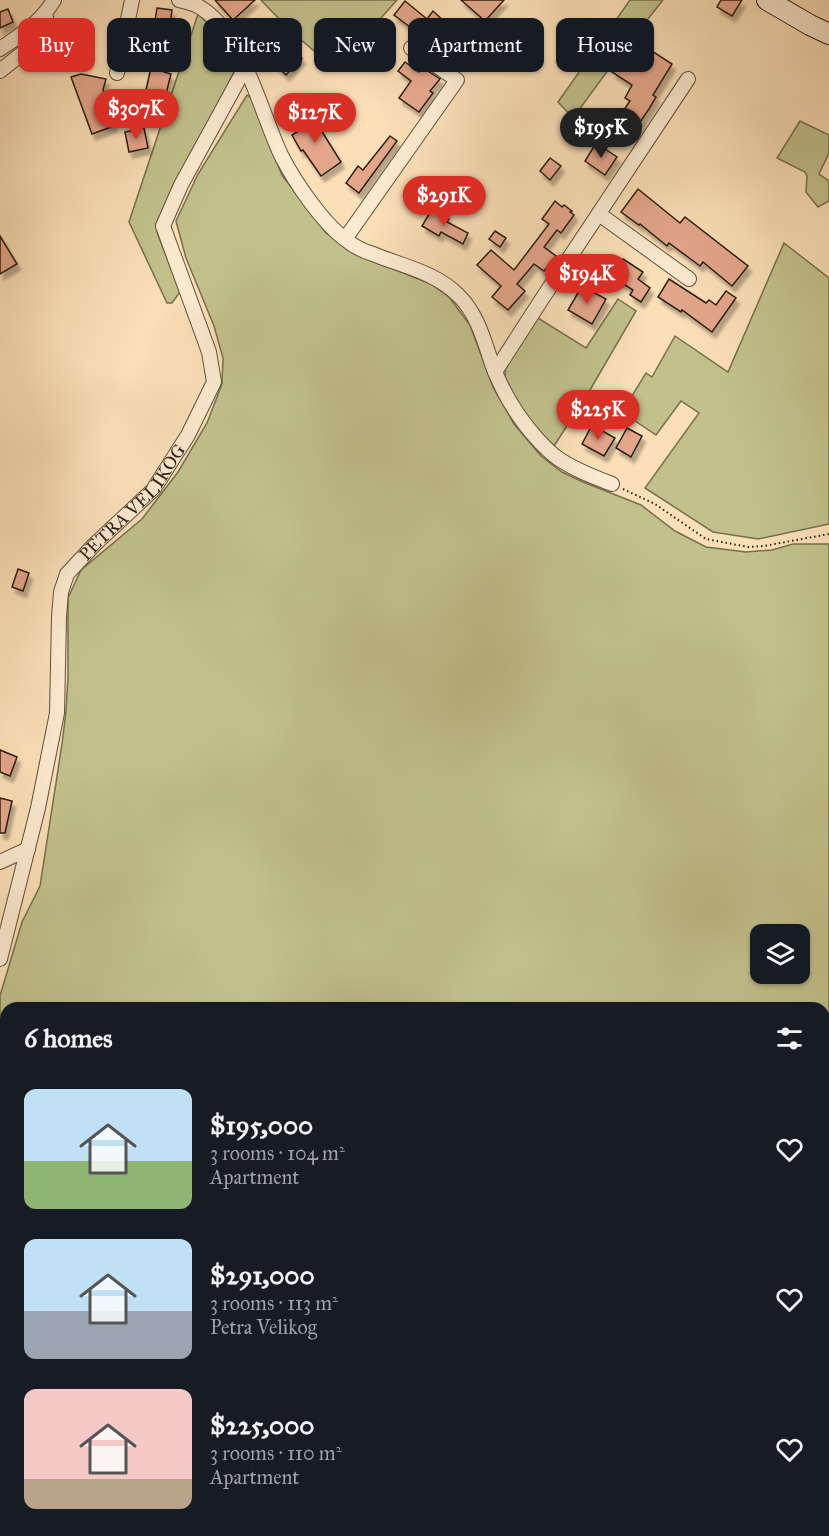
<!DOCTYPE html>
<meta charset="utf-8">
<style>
:root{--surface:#171b24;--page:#242831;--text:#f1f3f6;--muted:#9ea1a6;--accent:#d93025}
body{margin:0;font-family:"IM FELL Great Primer",serif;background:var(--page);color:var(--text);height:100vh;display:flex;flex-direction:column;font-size:22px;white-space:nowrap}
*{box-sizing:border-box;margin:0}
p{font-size:20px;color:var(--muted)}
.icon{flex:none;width:33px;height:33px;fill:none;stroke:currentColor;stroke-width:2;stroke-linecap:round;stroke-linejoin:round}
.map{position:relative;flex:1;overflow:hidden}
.side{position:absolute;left:0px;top:1002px;width:830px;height:534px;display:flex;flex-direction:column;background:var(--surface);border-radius:18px 18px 0 0;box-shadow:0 2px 4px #0004}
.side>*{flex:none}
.guide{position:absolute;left:18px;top:18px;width:794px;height:54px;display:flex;gap:12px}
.buttons{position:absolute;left:750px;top:924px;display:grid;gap:12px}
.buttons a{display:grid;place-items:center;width:60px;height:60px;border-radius:12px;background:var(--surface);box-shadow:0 2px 4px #0004;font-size:30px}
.price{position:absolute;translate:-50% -51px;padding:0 14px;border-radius:21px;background:var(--accent);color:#fff;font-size:20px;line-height:39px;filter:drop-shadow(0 2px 3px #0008)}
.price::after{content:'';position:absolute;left:50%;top:36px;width:18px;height:14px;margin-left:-9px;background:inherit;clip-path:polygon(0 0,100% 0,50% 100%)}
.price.selected{background:#222;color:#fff}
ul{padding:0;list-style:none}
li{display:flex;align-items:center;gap:18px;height:150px;padding:0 24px}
li span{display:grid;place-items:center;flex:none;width:168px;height:120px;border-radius:12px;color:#555}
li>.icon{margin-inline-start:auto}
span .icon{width:72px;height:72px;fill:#fffc;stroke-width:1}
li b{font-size:26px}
h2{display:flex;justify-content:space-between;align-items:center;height:72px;padding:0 24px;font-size:26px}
.tag{padding:0 21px;border-radius:12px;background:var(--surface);box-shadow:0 2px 4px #0004;font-size:21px;line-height:54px}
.tag.selected{background:var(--accent);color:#fff}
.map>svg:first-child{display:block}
</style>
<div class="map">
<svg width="829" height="1536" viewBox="0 0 829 1536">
<defs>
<filter id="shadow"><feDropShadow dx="3.5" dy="6" stdDeviation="1.5" flood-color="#0004"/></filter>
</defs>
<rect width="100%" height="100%" fill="#fbdfb7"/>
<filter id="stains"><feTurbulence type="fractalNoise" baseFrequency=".00333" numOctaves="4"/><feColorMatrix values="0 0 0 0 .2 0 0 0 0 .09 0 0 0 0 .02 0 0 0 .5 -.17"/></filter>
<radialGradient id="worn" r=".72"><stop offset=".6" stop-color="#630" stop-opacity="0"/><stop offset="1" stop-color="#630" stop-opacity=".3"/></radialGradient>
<g fill="#c2c18c" stroke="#76704e" stroke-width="1.5" fill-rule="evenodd">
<path d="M 261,0 L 397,0 L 373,27 L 340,71 C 310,50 285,26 261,0 Z"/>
<polygon points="630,0 663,0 617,58 573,118 558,102"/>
<path d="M 198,14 C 213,29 235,47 235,70 L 157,225 L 157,232 L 180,292 L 172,303 L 167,303 L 129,222 Z"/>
<path d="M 247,95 L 253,99 L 269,144 L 282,175 L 326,233 L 364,257 L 431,284 L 449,297 L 470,325 L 493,387 L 514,424 L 541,456 L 562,472 L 583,482 L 641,505 L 675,531 L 706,547 L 746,552 L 772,550 L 793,544 L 829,544 L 829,1536 L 0,1536 L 0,996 L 22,922 L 40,886 L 62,744 L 66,711 L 68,677 L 68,598 L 81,570 L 142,519 L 178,472 L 207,423 L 222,384 L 223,358 L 214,326 L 186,258 L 176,221 L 198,174 ZM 760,934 L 800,934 L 800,974 L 760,974 ZM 6,1008 L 824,1008 L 824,1530 L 6,1530 Z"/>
<polygon points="800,121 829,135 829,153 819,174 829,181 829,201 818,207 806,192 807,176 805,172 777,158"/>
<polygon points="784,243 829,278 829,524 758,539 713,532 645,488 699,413 681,401 656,435 622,412 646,373 652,377 675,336 728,372"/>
<polygon points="618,299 636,311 590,390 554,446 523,417 505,376 506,367 538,318 586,348"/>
</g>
<g fill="#e4a68b" stroke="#2b1f10" stroke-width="1.5" filter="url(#shadow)">
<polygon points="215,0 255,0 233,20"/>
<polygon points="461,0 504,0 485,21"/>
<polygon points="721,0 742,0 732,16 717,7"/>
<polygon points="405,1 427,19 433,11 446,23 444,25 473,47 460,64 443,52 413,24 410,27 394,15"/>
<polygon points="157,8 172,10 170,24 178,24 176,37 171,36 164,72 171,74 166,94 146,90 154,54 150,53"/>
<polygon points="8,9 13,22 0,28 0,12"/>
<polygon points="287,44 302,58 286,75 271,60"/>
<polygon points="632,46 648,58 652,51 672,64 653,95 656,97 649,109 631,135 615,123 630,101 625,98 632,85 612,72"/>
<polygon points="405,62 419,72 422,67 440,79 430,91 433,93 419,112 399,98 411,81 398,71"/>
<polygon points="81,74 106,79 103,90 107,99 104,100 114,126 92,134 71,77"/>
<polygon points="306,106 341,162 321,176 303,150 301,151 292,135 305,127 295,116"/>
<polygon points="595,112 613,123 607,132 590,120"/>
<polygon points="144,128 148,148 129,152 125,132"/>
<polygon points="390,136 397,141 359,193 346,183 358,166 363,170"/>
<polygon points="596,143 617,157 605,175 585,161"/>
<polygon points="550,158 561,166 550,180 540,171"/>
<polygon points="638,189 680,223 685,217 748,266 732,286 703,262 700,266 669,243 667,246 640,224 639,225 621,212"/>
<polygon points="555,201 562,207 564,205 572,211 570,212 574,215 561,233 557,230 544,247 556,256 544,271 534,264 517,284 525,291 508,310 492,297 501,286 477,265 491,250 514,270 549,224 542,219"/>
<polygon points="432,209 449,219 447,222 468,233 463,244 441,232 439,236 422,226"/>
<polygon points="495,231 506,238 500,247 489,239"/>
<polygon points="0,236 17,264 0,274"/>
<polygon points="623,259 643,272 638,279 650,288 641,302 630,295 633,290 611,276"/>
<polygon points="669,279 706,303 709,300 716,305 726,291 736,298 712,332 682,310 681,312 658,297"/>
<polygon points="582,286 606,299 592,324 568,310"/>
<polygon points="592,425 615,438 604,456 582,444"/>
<polygon points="627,428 642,436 631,457 616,448"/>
<polygon points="18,569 29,573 23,591 12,587"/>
<polygon points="0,750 17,757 10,776 0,772"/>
<polygon points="0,798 12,801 5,833 0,833"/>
</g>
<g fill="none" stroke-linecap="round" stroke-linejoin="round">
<g stroke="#5f4f3a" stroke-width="16">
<g id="street">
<path d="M 179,0 C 185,1 191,3 196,5 C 243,29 260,112 282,157 C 295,182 322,222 345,239 C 353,246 363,251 373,254 C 402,266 435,272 458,295 C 477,313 484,340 492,364 C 503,394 517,417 539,441 C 545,447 551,454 559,459 C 575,470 594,477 612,484"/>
<path d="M 0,49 C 21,35 41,22 54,0"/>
<polyline points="0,71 44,36 47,23 45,13"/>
<polyline points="117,73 132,0"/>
<polyline points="599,214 689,279"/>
<polyline points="345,239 457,80 411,48"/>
<polyline points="495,372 540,302 688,79"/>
<polyline points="0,862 28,849"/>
<path id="s1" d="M 0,959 L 38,808 L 57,713 L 59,617 L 61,592 L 67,574 L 94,545 L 153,490 L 188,435 L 214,382 L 209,352 L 163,226 L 181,185 L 245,68"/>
</g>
</g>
<g stroke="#2b1f10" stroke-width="22">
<polyline id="secondary" points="767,0 810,25 829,34"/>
</g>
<polyline stroke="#2b1f10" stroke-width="2" stroke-dasharray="1.5 3" stroke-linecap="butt" points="623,489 655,504 706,539 748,547 764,546 829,534"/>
<use href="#street" stroke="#fcead0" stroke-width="14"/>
<use href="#secondary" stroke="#fcead0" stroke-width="20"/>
</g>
<g text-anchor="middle" stroke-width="5" stroke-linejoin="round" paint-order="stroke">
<g font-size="18" fill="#2b1f10" stroke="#fcead0">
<text dy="6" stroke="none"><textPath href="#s1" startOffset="490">PETRA VELIKOG</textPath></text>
</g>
</g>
<rect width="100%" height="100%" filter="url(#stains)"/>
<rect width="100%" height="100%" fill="url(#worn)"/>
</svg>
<div class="buttons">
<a><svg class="icon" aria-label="layers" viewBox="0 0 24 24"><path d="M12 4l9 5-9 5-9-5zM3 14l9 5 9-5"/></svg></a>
</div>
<b class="price" style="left:136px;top:140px">$307K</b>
<b class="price" style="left:315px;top:144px">$127K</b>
<b class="price selected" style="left:601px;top:159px">$195K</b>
<b class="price" style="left:444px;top:227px">$291K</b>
<b class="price" style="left:587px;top:305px">$194K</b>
<b class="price" style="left:598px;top:441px">$225K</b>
<div class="guide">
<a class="tag selected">Buy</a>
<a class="tag">Rent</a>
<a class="tag">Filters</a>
<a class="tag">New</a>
<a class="tag">Apartment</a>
<a class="tag">House</a>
</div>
<section class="side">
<h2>6 homes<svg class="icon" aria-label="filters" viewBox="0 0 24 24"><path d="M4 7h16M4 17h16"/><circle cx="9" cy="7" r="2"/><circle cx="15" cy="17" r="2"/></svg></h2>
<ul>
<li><span style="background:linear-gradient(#bfe0f5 60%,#8fb573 0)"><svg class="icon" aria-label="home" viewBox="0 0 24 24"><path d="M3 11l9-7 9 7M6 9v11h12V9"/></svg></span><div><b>$195,000</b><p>3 rooms · 104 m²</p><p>Apartment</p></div><svg class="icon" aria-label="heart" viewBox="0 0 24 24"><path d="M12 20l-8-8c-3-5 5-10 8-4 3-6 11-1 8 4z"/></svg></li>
<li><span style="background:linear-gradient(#bfe0f5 60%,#9aa5b1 0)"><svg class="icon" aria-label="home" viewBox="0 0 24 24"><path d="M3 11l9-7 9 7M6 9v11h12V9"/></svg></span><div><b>$291,000</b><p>3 rooms · 113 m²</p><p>Petra Velikog</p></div><svg class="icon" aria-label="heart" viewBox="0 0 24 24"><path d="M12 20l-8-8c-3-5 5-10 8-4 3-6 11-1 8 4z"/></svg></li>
<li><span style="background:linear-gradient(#f6c9c9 75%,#b9a48a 0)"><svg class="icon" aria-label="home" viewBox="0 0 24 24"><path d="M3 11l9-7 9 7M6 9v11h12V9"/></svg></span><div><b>$225,000</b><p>3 rooms · 110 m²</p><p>Apartment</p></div><svg class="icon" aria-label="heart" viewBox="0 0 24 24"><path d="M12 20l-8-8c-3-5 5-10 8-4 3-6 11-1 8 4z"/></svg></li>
</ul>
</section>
</div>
